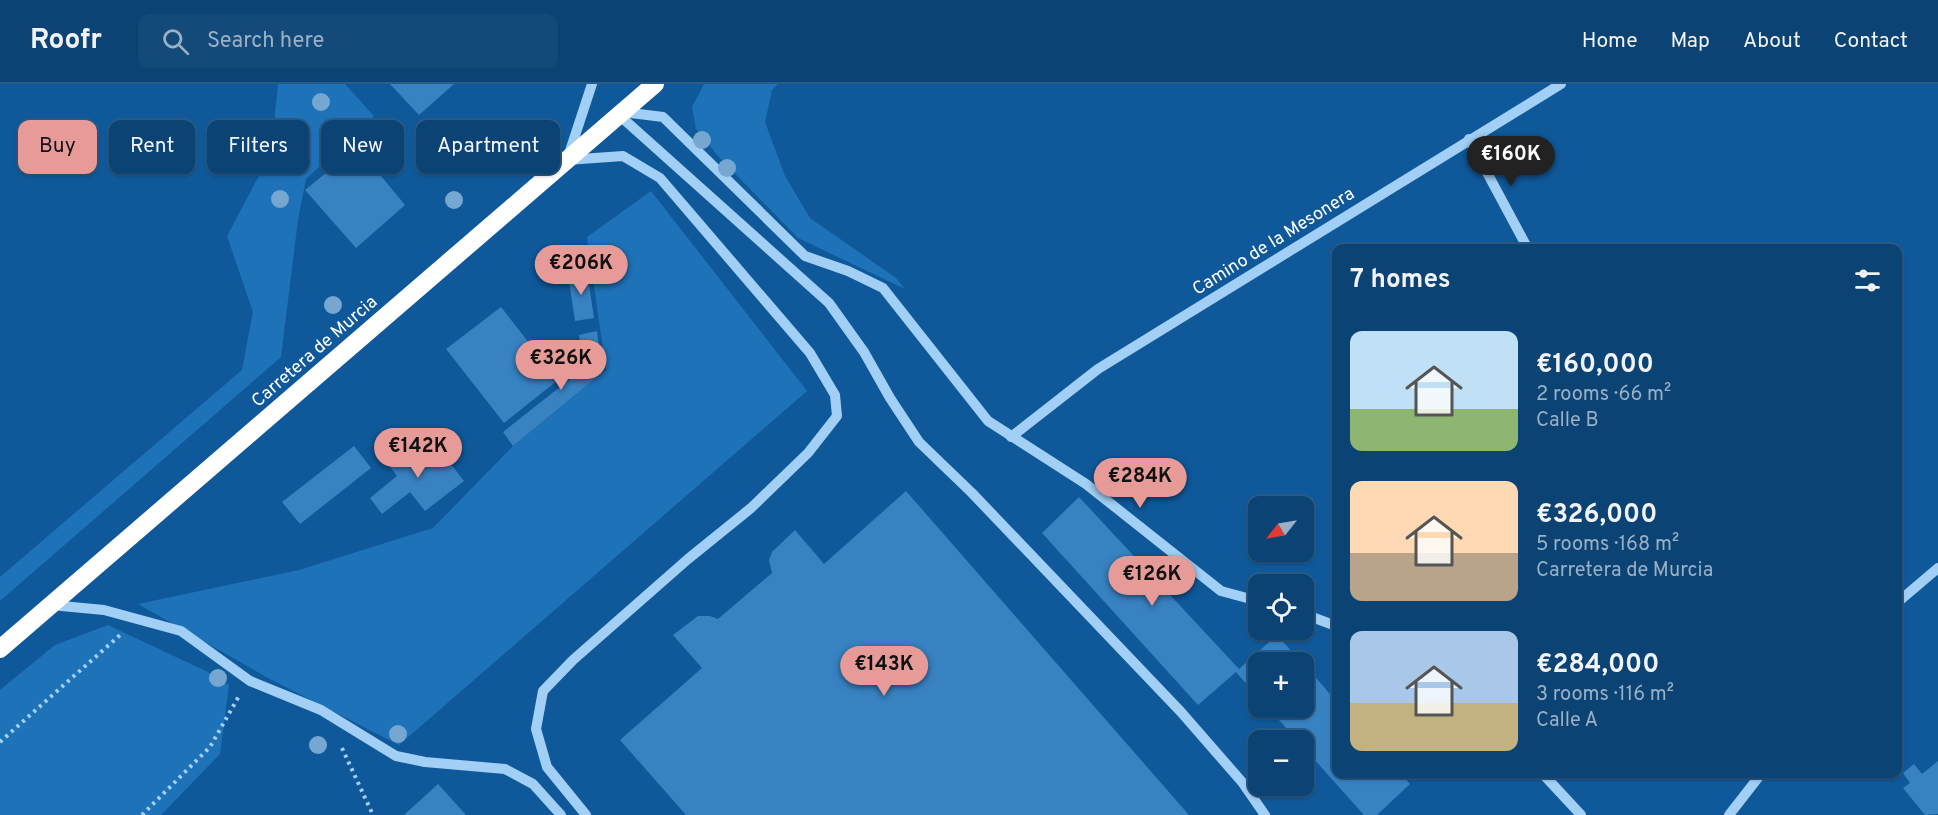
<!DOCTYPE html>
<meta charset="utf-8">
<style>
:root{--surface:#0b4374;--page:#144a79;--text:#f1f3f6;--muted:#9ab0c5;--line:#2b5c86;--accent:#e69b98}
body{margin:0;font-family:Overpass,sans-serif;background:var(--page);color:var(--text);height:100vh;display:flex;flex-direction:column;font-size:22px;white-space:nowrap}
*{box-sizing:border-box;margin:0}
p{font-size:20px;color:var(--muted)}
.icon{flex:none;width:33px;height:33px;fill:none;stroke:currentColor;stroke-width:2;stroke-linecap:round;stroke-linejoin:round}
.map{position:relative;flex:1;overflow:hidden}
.side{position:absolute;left:1332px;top:160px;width:570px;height:534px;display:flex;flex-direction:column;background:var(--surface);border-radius:12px;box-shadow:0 2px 4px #0004,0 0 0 2px var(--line)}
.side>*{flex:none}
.banner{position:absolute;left:18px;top:36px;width:570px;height:54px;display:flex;gap:12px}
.needle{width:39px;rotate:239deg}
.fabs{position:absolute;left:1248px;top:412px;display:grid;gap:12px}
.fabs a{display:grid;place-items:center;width:66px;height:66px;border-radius:12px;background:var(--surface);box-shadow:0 2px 4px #0004,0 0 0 2px var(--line);font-size:30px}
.price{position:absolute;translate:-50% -51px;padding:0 14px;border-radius:21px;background:var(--accent);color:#111;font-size:20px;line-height:39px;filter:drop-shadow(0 2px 3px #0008)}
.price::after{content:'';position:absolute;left:50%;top:36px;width:18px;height:14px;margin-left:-9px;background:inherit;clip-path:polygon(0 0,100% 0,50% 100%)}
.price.on{background:#222;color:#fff}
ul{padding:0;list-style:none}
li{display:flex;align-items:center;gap:18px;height:150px;padding:0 18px}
li span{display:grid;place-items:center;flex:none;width:168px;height:120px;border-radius:12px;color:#555}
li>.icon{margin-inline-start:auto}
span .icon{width:72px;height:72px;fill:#fffc;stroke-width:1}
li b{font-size:26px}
h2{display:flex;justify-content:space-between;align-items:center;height:72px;padding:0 18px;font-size:26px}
.tag{padding:0 21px;border-radius:12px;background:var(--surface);box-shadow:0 2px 4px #0004,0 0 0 2px var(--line);font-size:21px;line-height:54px}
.tag.on{background:var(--accent);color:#111}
header{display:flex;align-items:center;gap:36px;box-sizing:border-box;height:84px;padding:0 30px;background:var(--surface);border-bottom:2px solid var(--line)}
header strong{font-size:28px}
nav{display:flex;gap:33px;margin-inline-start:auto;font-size:21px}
.search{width:420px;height:54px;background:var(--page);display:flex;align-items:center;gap:15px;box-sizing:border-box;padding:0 21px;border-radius:12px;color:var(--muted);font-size:22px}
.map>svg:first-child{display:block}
</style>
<header>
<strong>Roofr</strong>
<div class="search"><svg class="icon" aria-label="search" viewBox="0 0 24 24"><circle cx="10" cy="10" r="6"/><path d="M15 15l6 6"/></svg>Search here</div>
<nav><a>Home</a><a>Map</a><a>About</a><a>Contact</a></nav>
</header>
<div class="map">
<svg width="1938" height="731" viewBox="0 0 1938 731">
<rect width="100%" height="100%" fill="#0f599b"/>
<g fill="#1e72b8">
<polygon points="278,0 345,0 374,32 306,95 298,136 281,273 0,517 0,493 242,286 253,228 227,152 271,69"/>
<polygon points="704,0 778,0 772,6 765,38 785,92 810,134 896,194 905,205 798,154 719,73 696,45 692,23"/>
<polygon points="651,107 807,307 399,661 270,595 138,520 299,486 433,444 513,362 606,286 587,153"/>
<polygon points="108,541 208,588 229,601 220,670 161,731 0,731 0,606 55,561"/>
</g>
<g fill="#3882c2">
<polygon points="390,0 454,0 419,31"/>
<polygon points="348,71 357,82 367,75 405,121 356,164 305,106"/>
<polygon points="587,187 594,234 575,237 568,190"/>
<polygon points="501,223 558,296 504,339 446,265"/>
<polygon points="597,247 602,289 513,362 503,348 584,284 579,251"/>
<polygon points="403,360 417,376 436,361 464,397 425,427 410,408 382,430 370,414 397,392 384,375"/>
<polygon points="354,362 371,384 300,440 282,418"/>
<polygon points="906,407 1189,731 686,731 620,656 702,584 673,551 698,532 710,532 718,535 772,489 769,476 772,468 795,446 824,480"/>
<polygon points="1079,413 1239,585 1277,551 1302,579 1258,579 1258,613 1236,588 1198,621 1042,449"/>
<polygon points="1304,580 1336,617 1336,690 1401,690 1410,700 1377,731 1364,731 1304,664 1304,657 1298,657 1268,624 1304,624"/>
<polygon points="1938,677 1938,730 1925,731 1903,704 1910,699 1903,689 1914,680 1922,690"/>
<polygon points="438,700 466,731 404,731"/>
</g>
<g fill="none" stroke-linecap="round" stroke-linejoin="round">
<g stroke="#a2cff5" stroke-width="4" stroke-dasharray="3 4.5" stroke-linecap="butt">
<polyline points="0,658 120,551"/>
<polyline points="342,664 373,731"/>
<polyline points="142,731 210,663 239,612"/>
</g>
<g stroke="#a2cff5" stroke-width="10">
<polyline points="623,28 663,33 805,172 848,187 883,204 988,337 1086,400 1221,507 1258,517"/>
<polyline points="619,31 829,219 864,268 890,314 919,358 972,409 1181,628 1242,698 1265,731"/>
<polyline points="1469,55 1528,165"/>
<polyline points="1011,353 1098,285 1561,0"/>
<polyline points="1898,518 1938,484"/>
<polyline points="51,521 104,526 181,547 250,597 321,626 396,672 425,678 505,685 533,700 561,731"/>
<polyline points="1304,530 1336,542"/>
<polyline points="1543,690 1581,731"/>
<polyline points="586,731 547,683 536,645 543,607 573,576 688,475 751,424 808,369 837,332 835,311 810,269 660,94 623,72 567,76 592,0"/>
<polyline points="1729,731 1761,690"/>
</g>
<polyline stroke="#fff" stroke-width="18" points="0,565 655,0"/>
</g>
<g fill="#76a7d1">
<circle cx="321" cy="18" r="9"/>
<circle cx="343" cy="45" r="9"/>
<circle cx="702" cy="56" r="9"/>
<circle cx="727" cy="84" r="9"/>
<circle cx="280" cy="115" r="9"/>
<circle cx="454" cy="116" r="9"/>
<circle cx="333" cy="221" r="9"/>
<circle cx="218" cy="594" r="9"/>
<circle cx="398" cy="650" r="9"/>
<circle cx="318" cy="661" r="9"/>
</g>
<g text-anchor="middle" stroke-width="6" stroke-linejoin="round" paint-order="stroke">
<g font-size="18" fill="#fff" stroke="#0f599b">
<text transform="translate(1273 157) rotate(-32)" y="6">Camino de la Mesonera</text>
<text transform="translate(314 267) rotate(-41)" y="6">Carretera de Murcia</text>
</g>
</g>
</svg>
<div class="fabs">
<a><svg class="needle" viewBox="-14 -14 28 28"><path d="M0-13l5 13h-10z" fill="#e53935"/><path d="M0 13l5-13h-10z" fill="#9ab0c5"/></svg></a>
<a><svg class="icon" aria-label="locate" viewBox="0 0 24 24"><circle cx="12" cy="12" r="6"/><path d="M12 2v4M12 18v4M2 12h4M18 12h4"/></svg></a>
<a>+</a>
<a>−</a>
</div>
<b class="price on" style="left:1511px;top:103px">€160K</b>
<b class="price" style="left:581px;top:212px">€206K</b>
<b class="price" style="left:561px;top:307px">€326K</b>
<b class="price" style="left:418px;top:395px">€142K</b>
<b class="price" style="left:1140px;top:425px">€284K</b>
<b class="price" style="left:1152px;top:523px">€126K</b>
<b class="price" style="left:884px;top:613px">€143K</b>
<div class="banner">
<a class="tag on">Buy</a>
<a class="tag">Rent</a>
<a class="tag">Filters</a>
<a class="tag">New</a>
<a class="tag">Apartment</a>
</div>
<section class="side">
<h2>7 homes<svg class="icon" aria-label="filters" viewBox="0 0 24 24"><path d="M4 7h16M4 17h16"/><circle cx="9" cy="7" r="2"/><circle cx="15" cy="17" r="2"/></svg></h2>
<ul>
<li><span style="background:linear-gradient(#bfe0f5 65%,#8fb573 0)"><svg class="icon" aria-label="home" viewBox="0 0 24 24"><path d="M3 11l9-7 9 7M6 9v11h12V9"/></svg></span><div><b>€160,000</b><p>2 rooms · 66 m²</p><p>Calle B</p></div></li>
<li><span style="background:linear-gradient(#ffd9b3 60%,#b9a48a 0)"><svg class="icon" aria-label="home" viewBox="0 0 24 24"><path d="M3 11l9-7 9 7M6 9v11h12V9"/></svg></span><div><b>€326,000</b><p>5 rooms · 168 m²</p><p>Carretera de Murcia</p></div></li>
<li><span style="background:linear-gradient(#a9c7e8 60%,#c2b280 0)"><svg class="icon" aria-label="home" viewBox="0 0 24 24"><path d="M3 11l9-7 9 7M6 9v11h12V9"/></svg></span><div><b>€284,000</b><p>3 rooms · 116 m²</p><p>Calle A</p></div></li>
</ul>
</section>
</div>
